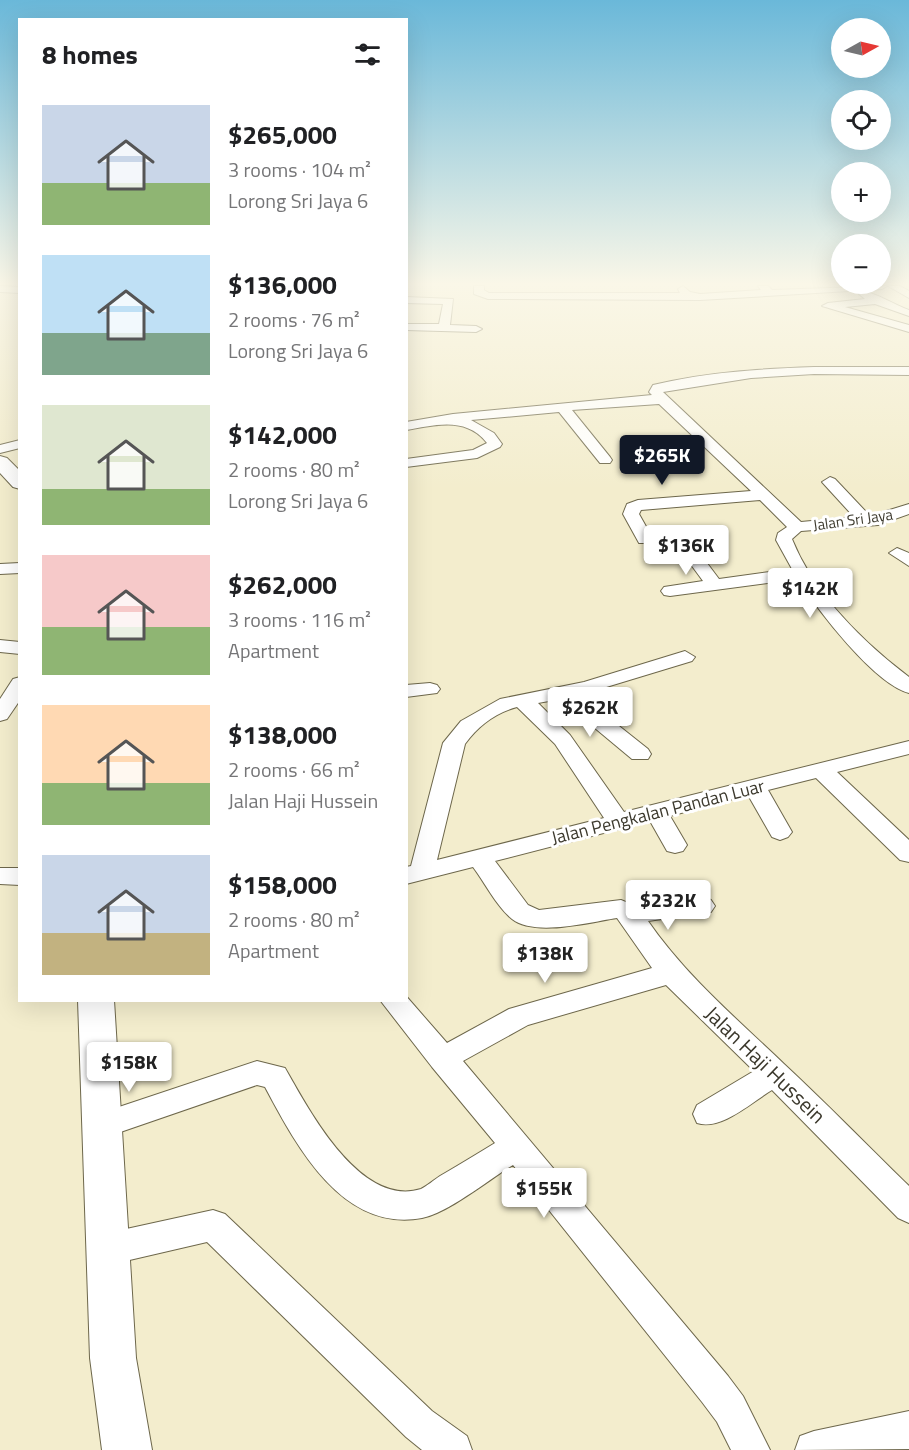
<!DOCTYPE html>
<meta charset="utf-8">
<style>
:root{--surface:#fff;--page:#f6f6f6;--text:#202124;--muted:#757577;--accent:#111827}
body{margin:0;font-family:"Titillium Web",sans-serif;background:var(--page);color:var(--text);height:100vh;display:flex;flex-direction:column;font-size:22px;white-space:nowrap}
*{box-sizing:border-box;margin:0}
p{font-size:20px;color:var(--muted)}
.icon{flex:none;width:33px;height:33px;fill:none;stroke:currentColor;stroke-width:2;stroke-linecap:round;stroke-linejoin:round}
.map{position:relative;flex:1;overflow:hidden}
.drawer{position:absolute;left:18px;top:18px;width:390px;height:984px;display:flex;flex-direction:column;background:var(--surface);border-radius:0px;box-shadow:0 6px 24px #0002}
.drawer>*{flex:none}
.needle{width:39px;rotate:82deg}
.tools{position:absolute;left:831px;top:18px;display:grid;gap:12px}
.tools a{display:grid;place-items:center;width:60px;height:60px;border-radius:50%;background:var(--surface);box-shadow:0 6px 24px #0002;font-size:30px}
.price{position:absolute;translate:-50% -51px;padding:0 14px;border-radius:6px;background:#fff;color:#222;font-size:20px;line-height:39px;filter:drop-shadow(0 2px 3px #0008)}
.price::after{content:'';position:absolute;left:50%;top:36px;width:18px;height:14px;margin-left:-9px;background:inherit;clip-path:polygon(0 0,100% 0,50% 100%)}
.price.active{background:var(--accent);color:#fff}
ul{padding:0;list-style:none}
li{display:flex;align-items:center;gap:18px;height:150px;padding:0 24px}
li span{display:grid;place-items:center;flex:none;width:168px;height:120px;border-radius:0px;color:#555}
li>.icon{margin-inline-start:auto}
span .icon{width:72px;height:72px;fill:#fffc;stroke-width:1}
li b{font-size:26px}
h2{display:flex;justify-content:space-between;align-items:center;height:72px;padding:0 24px;font-size:26px}
.map>svg:first-child{display:block}
</style>
<div class="map">
<svg width="909" height="1450" viewBox="0 0 909 1450">
<rect width="100%" height="100%" fill="#f3edcd"/>
<g fill="none" stroke-linecap="round" stroke-linejoin="round">
<g stroke="#6d674b" stroke-width="2">
<g id="minor">
<polygon points="0,286 20,287 20,293 0,292"/>
<polygon points="474,286 484,286 484,290 489,293 680,293 678,289 683,286 690,292 700,294 761,290 758,286 768,286 772,290 887,286 882,289 700,300 488,299 474,294"/>
<polygon points="888,286 900,286 909,291 909,298"/>
<path d="M 860,292 C 872,290 896,306 909,310 L 909,316 L 875,304 L 845,307 L 909,325 L 909,332 L 822,306 L 828,303 L 865,299 L 859,294 Z"/>
<polygon points="406,297 453,299 450,325 476,326 482,329 476,332 406,330 406,324 439,324 443,304 406,303"/>
<path d="M 814,367 L 909,367 L 909,375 L 814,374 L 751,378 L 663,392 L 801,522 L 854,517 L 822,482 L 830,477 L 835,479 L 870,516 L 909,504 L 909,514 L 878,525 L 801,531 L 792,539 C 814,594 863,642 909,677 L 909,693 C 874,684 817,609 798,579 L 670,596 L 664,595 L 661,591 L 664,587 L 703,581 L 678,547 L 686,542 L 692,543 L 719,579 L 792,569 L 776,540 L 778,533 L 787,527 L 760,500 L 641,510 L 639,514 L 653,539 L 651,543 L 639,543 L 623,514 L 627,504 L 638,500 L 751,491 L 659,404 L 572,410 L 610,457 L 612,460 L 610,463 L 600,463 L 559,412 L 471,420 L 494,433 L 502,444 L 500,447 L 477,458 L 406,467 L 406,459 L 473,450 L 487,443 C 466,416 435,425 406,430 L 406,422 L 453,414 L 652,395 L 649,392 L 653,385 C 706,372 760,369 814,367 Z"/>
<polygon points="20,440 20,448 0,453 0,445"/>
<polygon points="897,548 909,553 909,566 889,553"/>
<polygon points="20,563 20,573 0,574 0,564"/>
<polygon points="0,640 20,642 20,654 0,652"/>
<path d="M 685,651 L 695,657 L 692,661 L 580,695 L 648,749 L 651,754 L 648,759 L 632,759 L 560,699 L 538,703 L 570,735 L 624,812 L 909,741 L 909,754 L 837,772 L 909,840 L 909,862 L 900,860 L 816,778 L 768,790 L 792,832 L 788,837 L 780,840 L 772,837 L 748,795 L 670,816 L 687,845 L 683,851 L 675,853 L 667,851 L 650,821 L 495,861 L 528,905 L 539,910 L 621,900 L 633,905 L 702,897 L 711,900 L 715,906 L 711,912 L 648,921 C 686,976 736,1018 784,1064 C 827,1104 867,1145 909,1186 L 909,1223 L 898,1218 L 772,1090 C 752,1102 721,1131 697,1123 L 693,1114 L 697,1105 L 754,1071 L 666,985 L 528,1025 L 463,1061 L 728,1376 L 743,1396 L 770,1450 L 731,1450 L 717,1422 L 702,1402 L 513,1165 C 490,1179 448,1213 422,1218 C 342,1233 296,1145 265,1087 L 257,1085 L 103,1138 L 92,1134 L 88,1125 L 92,1116 L 257,1061 L 285,1068 C 309,1110 360,1208 421,1189 C 427,1186 434,1180 440,1176 C 459,1165 477,1154 495,1143 L 432,1067 L 380,1000 L 406,1000 L 406,996 L 447,1043 L 509,1009 L 652,968 L 617,918 C 590,922 535,937 512,919 C 497,907 485,883 473,867 L 406,884 L 406,867 L 411,866 L 443,743 L 461,721 L 500,699 L 584,682 ZM 517,707 L 555,744 L 604,818 L 437,860 L 465,744 C 478,726 495,713 517,707 Z"/>
<polygon points="20,677 20,700 7,719 0,721 0,699 13,679"/>
<polygon points="430,683 437,685 440,689 437,693 406,697 406,685"/>
<polygon points="0,868 20,868 20,885 0,884"/>
<polygon points="213,1210 225,1214 432,1411 467,1436 472,1450 422,1450 406,1437 207,1242 108,1265 96,1260 91,1249 96,1238 108,1233"/>
<polygon points="909,1411 909,1449 795,1450 800,1436 814,1431"/>
</g>
</g>
<g stroke="#6d674b" stroke-width="2">
<g id="major">
<polygon points="0,456 7,458 20,471 20,489 13,487 0,473"/>
<polygon points="78,1000 114,1000 136,1358 152,1450 102,1450 90,1358"/>
</g>
</g>
<use href="#minor" fill="#fff" fill-rule="evenodd"/>
<use href="#major" fill="#fff" fill-rule="evenodd"/>
</g>
<linearGradient id="sky" x2="0" y2="1"><stop stop-color="#6ab8d9"/><stop offset="0.58" stop-color="#faf7e8"/><stop offset="1" stop-color="#faf7e8" stop-opacity="0"/></linearGradient>
<rect width="909" height="489" fill="url(#sky)"/>
<g text-anchor="middle" stroke-width="6" stroke-linejoin="round" paint-order="stroke">
<g font-size="15" fill="#3c392d" stroke="#fff">
<text transform="translate(853 520) rotate(-8)" y="5">Jalan Sri Jaya</text>
</g>
<g font-size="18" fill="#3c392d" stroke="#fff">
<text transform="translate(658 812) rotate(-14)" y="6">Jalan Pengkalan Pandan Luar</text>
</g>
<g font-size="21" fill="#3c392d" stroke="#fff">
<text transform="translate(765 1065) rotate(44)" y="7">Jalan Haji Hussein</text>
</g>
</g>
</svg>
<div class="tools">
<a><svg class="needle" viewBox="-14 -14 28 28"><path d="M0-13l5 13h-10z" fill="#e53935"/><path d="M0 13l5-13h-10z" fill="#757577"/></svg></a>
<a><svg class="icon" aria-label="locate" viewBox="0 0 24 24"><circle cx="12" cy="12" r="6"/><path d="M12 2v4M12 18v4M2 12h4M18 12h4"/></svg></a>
<a>+</a>
<a>−</a>
</div>
<b class="price active" style="left:662px;top:486px">$265K</b>
<b class="price" style="left:686px;top:576px">$136K</b>
<b class="price" style="left:810px;top:619px">$142K</b>
<b class="price" style="left:590px;top:738px">$262K</b>
<b class="price" style="left:668px;top:931px">$232K</b>
<b class="price" style="left:545px;top:984px">$138K</b>
<b class="price" style="left:129px;top:1093px">$158K</b>
<b class="price" style="left:544px;top:1219px">$155K</b>
<section class="drawer">
<h2>8 homes<svg class="icon" aria-label="filters" viewBox="0 0 24 24"><path d="M4 7h16M4 17h16"/><circle cx="9" cy="7" r="2"/><circle cx="15" cy="17" r="2"/></svg></h2>
<ul>
<li><span style="background:linear-gradient(#c9d6e8 65%,#8fb573 0)"><svg class="icon" aria-label="home" viewBox="0 0 24 24"><path d="M3 11l9-7 9 7M6 9v11h12V9"/></svg></span><div><b>$265,000</b><p>3 rooms · 104 m²</p><p>Lorong Sri Jaya 6</p></div></li>
<li><span style="background:linear-gradient(#bfe0f5 65%,#7fa58c 0)"><svg class="icon" aria-label="home" viewBox="0 0 24 24"><path d="M3 11l9-7 9 7M6 9v11h12V9"/></svg></span><div><b>$136,000</b><p>2 rooms · 76 m²</p><p>Lorong Sri Jaya 6</p></div></li>
<li><span style="background:linear-gradient(#dfe7d0 70%,#8fb573 0)"><svg class="icon" aria-label="home" viewBox="0 0 24 24"><path d="M3 11l9-7 9 7M6 9v11h12V9"/></svg></span><div><b>$142,000</b><p>2 rooms · 80 m²</p><p>Lorong Sri Jaya 6</p></div></li>
<li><span style="background:linear-gradient(#f6c9c9 60%,#8fb573 0)"><svg class="icon" aria-label="home" viewBox="0 0 24 24"><path d="M3 11l9-7 9 7M6 9v11h12V9"/></svg></span><div><b>$262,000</b><p>3 rooms · 116 m²</p><p>Apartment</p></div></li>
<li><span style="background:linear-gradient(#ffd9b3 65%,#8fb573 0)"><svg class="icon" aria-label="home" viewBox="0 0 24 24"><path d="M3 11l9-7 9 7M6 9v11h12V9"/></svg></span><div><b>$138,000</b><p>2 rooms · 66 m²</p><p>Jalan Haji Hussein</p></div></li>
<li><span style="background:linear-gradient(#c9d6e8 65%,#c2b280 0)"><svg class="icon" aria-label="home" viewBox="0 0 24 24"><path d="M3 11l9-7 9 7M6 9v11h12V9"/></svg></span><div><b>$158,000</b><p>2 rooms · 80 m²</p><p>Apartment</p></div></li>
</ul>
</section>
</div>
